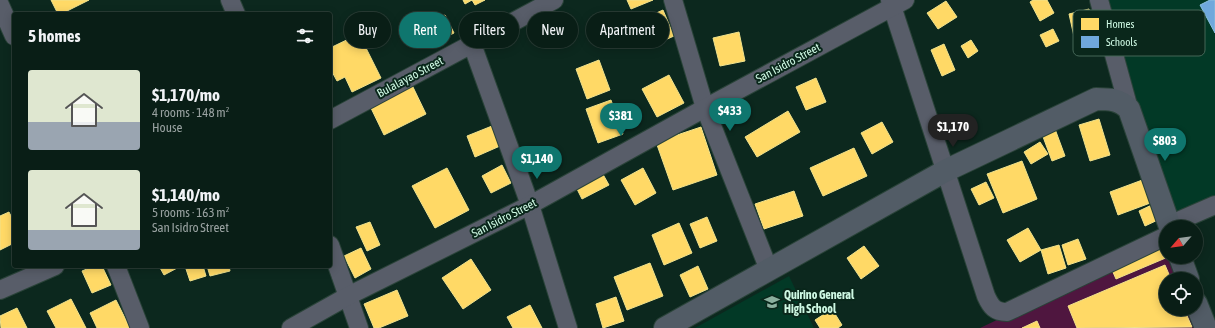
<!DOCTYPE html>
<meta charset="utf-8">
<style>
:root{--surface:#091e16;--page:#12271f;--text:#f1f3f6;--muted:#99a2a1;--line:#293c35;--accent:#0f766e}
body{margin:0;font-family:"Asap Condensed",sans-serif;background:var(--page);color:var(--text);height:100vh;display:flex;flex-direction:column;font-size:15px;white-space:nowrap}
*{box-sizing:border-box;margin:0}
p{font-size:13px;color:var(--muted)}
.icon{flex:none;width:22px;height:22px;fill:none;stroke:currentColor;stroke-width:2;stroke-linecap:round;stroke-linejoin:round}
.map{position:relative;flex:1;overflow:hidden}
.details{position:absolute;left:12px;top:12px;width:320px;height:256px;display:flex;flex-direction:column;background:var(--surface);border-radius:4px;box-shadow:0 2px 10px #0003,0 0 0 1px var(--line)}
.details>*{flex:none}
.banner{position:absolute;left:344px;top:12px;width:380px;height:36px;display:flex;gap:8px}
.needle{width:26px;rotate:242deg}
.controls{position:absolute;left:1159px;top:220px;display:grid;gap:8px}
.controls a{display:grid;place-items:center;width:44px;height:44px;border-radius:50%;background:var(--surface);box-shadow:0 2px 10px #0003,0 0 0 1px var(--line);font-size:20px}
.price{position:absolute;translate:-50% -34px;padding:0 9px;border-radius:14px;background:var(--accent);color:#fff;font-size:13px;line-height:26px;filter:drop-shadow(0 1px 2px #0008)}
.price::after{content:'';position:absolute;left:50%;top:24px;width:12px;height:9px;margin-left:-6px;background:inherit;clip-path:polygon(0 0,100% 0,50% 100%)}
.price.active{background:#222;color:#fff}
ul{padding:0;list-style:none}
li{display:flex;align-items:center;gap:12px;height:100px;padding:0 16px}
li span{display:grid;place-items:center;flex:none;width:112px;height:80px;border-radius:4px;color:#555}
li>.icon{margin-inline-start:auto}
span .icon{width:48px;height:48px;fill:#fffc;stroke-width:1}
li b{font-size:17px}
h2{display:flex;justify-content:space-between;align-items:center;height:48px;padding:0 16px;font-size:17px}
.tag{padding:0 14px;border-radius:18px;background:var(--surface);box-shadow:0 2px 10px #0003,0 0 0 1px var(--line);font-size:14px;line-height:36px}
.tag.active{background:var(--accent);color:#fff}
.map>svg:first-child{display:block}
</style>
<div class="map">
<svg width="1215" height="328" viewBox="0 0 1215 328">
<rect width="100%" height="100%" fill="#0c281e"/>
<g fill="#023926">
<polygon points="1099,0 1215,0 1215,205 1169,225"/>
<polygon points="789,276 814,328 695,328"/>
</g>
<polygon fill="#4f163f" points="1166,240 1166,257 1179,257 1188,279 1166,279 1166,309 1196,309 1209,328 980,328"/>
<g fill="#ffd966" stroke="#f0e28c">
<polygon points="51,0 89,0 61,14 58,14"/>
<polygon points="463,0 485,0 475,5 472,0 465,4"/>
<polygon points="627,0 653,0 631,9"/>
<polygon points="1033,0 1047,0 1054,13 1040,21 1030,2"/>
<polygon points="946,1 957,17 938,29 927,13"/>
<polygon points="1089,9 1096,36 1075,41 1069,14"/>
<polygon points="663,10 674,36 647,48 636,22"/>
<polygon points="445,15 454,33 434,43 426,24"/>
<polygon points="1053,29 1059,41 1046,47 1040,35"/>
<polygon points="739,32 745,61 720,66 713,38"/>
<polygon points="359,34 381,78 352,92 345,77 337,81 330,68 330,48"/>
<polygon points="971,40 978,51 968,58 961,46"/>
<polygon points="944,44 955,70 942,76 931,50"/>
<polygon points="599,60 610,90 587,99 576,69"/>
<polygon points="669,75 684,103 657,117 642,89"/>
<polygon points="816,78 826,102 806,110 796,87"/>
<polygon points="412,85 426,114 384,135 370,106"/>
<polygon points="611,100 623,134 598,143 586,109"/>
<polygon points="788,111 800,132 757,157 745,137"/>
<polygon points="1099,119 1110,155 1090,161 1079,125"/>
<polygon points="882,122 893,142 872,154 861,133"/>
<polygon points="492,126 500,146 475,157 467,136"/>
<polygon points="701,127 717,175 673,190 656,142"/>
<polygon points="1055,129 1065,156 1052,161 1042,134"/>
<polygon points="1040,142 1048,154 1031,164 1024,152"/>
<polygon points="854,148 867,176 823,196 810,168"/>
<polygon points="1022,161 1037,199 1003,213 987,174"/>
<polygon points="502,165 511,183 491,193 482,176"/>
<polygon points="447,168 469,210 435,228 412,186"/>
<polygon points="643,168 656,193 635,205 621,180"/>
<polygon points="600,169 609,185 582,199 574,183"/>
<polygon points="1145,179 1153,202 1118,215 1110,192"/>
<polygon points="986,182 994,198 979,205 971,189"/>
<polygon points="794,191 803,216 764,229 755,204"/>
<polygon points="1156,203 1162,218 1145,226 1139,211"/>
<polygon points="9,212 14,222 14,243 0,250 0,216"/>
<polygon points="707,217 717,241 700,248 690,224"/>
<polygon points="370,222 380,245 367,251 356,227"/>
<polygon points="679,223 692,253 664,265 652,235"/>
<polygon points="1028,228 1041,250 1020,262 1007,240"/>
<polygon points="1078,239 1086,259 1068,265 1062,245"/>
<polygon points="1166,239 1166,257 1168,257 1116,279 1109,263"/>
<polygon points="1059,245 1066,268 1048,274 1041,250"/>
<polygon points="864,246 879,266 861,279 847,258"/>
<polygon points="361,248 371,269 355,278 344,256"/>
<polygon points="471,259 491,290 463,309 442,278"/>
<polygon points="650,263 663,296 627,310 614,277"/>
<polygon points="1165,265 1171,279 1166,279 1166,309 1184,309 1192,327 1077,328 1068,306"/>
<polygon points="94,266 102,266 111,285 92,293 82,271"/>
<polygon points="159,266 181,266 164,275"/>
<polygon points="185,266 203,266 206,276 190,281"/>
<polygon points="207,266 229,266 230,271 210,276"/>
<polygon points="698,266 708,289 690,297 680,275"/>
<polygon points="397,290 408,316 379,328 374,328 364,304"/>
<polygon points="616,297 624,321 603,328 596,304"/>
<polygon points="71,299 86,328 56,328 47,311"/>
<polygon points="116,300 130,328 97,328 90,313"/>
<polygon points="530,305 542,328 513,328 507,317"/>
<polygon points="17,308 27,328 1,328 0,316"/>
<polygon points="832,309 842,325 838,328 820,328 815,320"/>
<polygon points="1037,321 1040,328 1022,328"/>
</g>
<polygon fill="#6fa8dc" stroke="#8cc0de" points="1210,0 1215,0 1215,33 1200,5"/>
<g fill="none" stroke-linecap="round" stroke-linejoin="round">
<g stroke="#2a4339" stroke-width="20">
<g id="minor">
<polyline points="230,0 236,14"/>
<polyline points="673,0 705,108 769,270"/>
<path d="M 890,0 L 986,296 C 991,307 995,312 1007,312 L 1166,236"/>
<polyline points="1099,0 1129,109"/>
<polyline points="0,5 14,36"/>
<polyline points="472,44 530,205 568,328"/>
<polyline points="330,120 554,0"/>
<polyline points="1169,225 1215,205"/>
<polyline points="330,245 359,328"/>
<polyline points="116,266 140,328"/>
<polyline points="0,290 55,266"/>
<polyline points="291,328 348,296 530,205 705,108 905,0"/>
</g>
</g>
<g stroke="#2a4339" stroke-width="24">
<g id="major">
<polyline points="1180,257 1188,279"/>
<polyline points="1196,303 1206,328"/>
<path d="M 665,328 L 945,171 L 1096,99 C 1109,99 1119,99 1129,109 L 1170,227"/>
</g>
</g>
<use href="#minor" stroke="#585d69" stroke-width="18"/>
<use href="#major" stroke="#525c66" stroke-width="22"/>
</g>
<defs>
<g id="school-bare" transform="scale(1.2)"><path d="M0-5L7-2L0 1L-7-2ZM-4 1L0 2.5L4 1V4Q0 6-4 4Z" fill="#8aaf9e" stroke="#0a271b" stroke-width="2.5" paint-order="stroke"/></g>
</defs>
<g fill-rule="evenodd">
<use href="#school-bare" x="772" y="302"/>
</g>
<g text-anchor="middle" stroke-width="4" stroke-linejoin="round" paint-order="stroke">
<g font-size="12" fill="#cef8e3" stroke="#0a271b">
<text transform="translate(788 63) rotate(-28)" y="4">San Isidro Street</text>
<text transform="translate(410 77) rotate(-28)" y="4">Bulalayao Street</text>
<text transform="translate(504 218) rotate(-27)" y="4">San Isidro Street</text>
</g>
<g font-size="12" font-weight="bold" fill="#cef8e3" stroke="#0a271b" text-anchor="start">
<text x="784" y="299">Quirino General<tspan x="784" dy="14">High School</tspan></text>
</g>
</g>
<rect x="1073" y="10" width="132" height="46" rx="6" fill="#0a271b" stroke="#456657" stroke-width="1"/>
<rect x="1081" y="18" width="18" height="12" fill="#ffd966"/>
<rect x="1081" y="36" width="18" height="12" fill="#6fa8dc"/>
<g font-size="11" fill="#cef8e3">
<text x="1106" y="28">Homes</text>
<text x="1106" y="46">Schools</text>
</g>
</svg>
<div class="controls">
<a><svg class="needle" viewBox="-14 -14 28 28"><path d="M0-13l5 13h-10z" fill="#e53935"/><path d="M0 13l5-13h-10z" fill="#99a2a1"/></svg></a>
<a><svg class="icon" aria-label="locate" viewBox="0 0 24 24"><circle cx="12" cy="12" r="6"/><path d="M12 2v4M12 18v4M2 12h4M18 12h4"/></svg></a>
</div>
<b class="price" style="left:730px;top:132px">$433</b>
<b class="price" style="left:621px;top:137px">$381</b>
<b class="price active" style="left:953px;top:148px">$1,170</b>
<b class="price" style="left:1165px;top:162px">$803</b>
<b class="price" style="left:537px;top:180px">$1,140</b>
<div class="banner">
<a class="tag">Buy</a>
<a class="tag active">Rent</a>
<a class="tag">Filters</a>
<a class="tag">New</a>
<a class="tag">Apartment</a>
</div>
<section class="details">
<h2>5 homes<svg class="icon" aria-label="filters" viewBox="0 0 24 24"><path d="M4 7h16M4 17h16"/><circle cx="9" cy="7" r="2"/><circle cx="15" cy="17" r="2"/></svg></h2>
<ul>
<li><span style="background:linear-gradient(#dfe7d0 65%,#9aa5b1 0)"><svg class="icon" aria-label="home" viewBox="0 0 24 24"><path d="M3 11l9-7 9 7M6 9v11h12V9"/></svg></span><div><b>$1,170/mo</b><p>4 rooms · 148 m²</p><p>House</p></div></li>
<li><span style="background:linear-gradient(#dfe7d0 75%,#9aa5b1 0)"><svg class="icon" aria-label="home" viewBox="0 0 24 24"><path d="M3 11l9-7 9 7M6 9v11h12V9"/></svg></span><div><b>$1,140/mo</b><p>5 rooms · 163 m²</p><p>San Isidro Street</p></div></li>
</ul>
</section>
</div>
